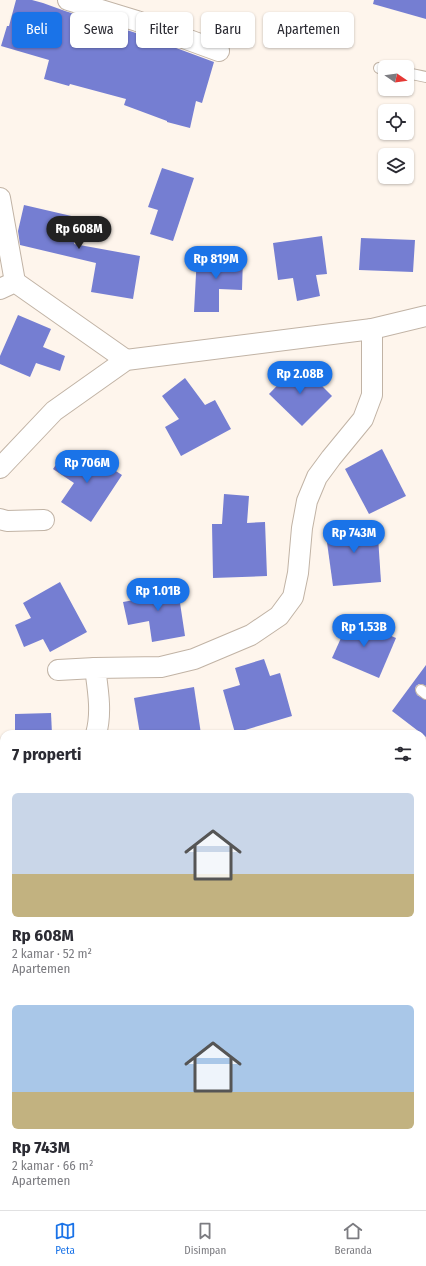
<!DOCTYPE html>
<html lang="id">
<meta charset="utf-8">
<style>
:root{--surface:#fff;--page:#f7f7f7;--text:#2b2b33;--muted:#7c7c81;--line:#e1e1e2;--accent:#1a73e8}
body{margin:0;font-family:"Fira Sans Condensed",sans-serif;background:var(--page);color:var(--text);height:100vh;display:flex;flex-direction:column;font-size:15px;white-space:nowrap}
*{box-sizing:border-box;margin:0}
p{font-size:13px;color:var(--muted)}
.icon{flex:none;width:22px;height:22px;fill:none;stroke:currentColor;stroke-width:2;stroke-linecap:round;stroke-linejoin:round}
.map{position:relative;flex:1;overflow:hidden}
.sheet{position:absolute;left:0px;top:730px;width:426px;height:480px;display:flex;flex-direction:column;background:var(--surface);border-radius:12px 12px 0 0;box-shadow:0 1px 3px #0004}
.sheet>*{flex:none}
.guide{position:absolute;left:12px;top:12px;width:402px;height:36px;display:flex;gap:8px}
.needle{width:26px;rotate:103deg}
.controls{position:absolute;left:378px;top:60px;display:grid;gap:8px}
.controls a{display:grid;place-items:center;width:36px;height:36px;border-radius:6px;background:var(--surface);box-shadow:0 1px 3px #0004;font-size:20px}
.price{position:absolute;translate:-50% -34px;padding:0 9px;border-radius:14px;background:var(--accent);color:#fff;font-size:13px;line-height:26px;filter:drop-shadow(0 1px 2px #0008)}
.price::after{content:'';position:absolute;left:50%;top:24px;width:12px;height:9px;margin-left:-6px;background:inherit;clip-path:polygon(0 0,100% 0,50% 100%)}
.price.current{background:#222;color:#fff}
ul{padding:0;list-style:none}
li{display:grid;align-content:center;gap:8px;height:212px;padding:0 12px}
li span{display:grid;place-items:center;height:124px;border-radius:6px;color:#555}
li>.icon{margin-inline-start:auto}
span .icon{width:72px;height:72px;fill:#fffc;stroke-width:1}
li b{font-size:17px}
h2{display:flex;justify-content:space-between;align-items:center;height:48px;padding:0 12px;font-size:17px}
.chip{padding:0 14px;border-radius:6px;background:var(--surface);box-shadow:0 1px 3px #0004;font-size:14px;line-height:36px}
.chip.current{background:var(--accent);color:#fff}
.tabs{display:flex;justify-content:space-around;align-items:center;height:56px;border-top:1px solid var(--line);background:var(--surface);font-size:11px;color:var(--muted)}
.tabs a{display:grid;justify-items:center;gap:2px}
.tabs .current{color:var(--accent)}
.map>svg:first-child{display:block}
</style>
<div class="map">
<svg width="426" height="1210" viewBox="0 0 426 1210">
<rect width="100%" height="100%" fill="#fef5ec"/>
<g fill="#757ed2">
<polygon points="16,0 32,0 43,3 65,11 133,32 214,62 202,103 196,101 190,128 167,122 167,121 124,105 126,99 70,84 69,86 44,79 49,60 1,46 7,26 9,26"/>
<polygon points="374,0 426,0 426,19 373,4"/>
<polygon points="162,168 194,178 173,241 150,234 158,210 148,207"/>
<polygon points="24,205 80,218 74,244 140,256 133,299 91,292 96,263 20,245 18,231"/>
<polygon points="322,236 327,274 316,275 320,296 297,301 293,278 278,280 273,243"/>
<polygon points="361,238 415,240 413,272 359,270"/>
<polygon points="197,255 243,257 242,290 219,289 219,312 194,312"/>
<polygon points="18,315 51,329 43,347 65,356 60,371 36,363 30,377 0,364 0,356"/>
<polygon points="299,363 332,396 302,426 269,394"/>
<polygon points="185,378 205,405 215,400 231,429 181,456 165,427 179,419 162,396"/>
<polygon points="382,449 406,496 369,514 345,469"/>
<polygon points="66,450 86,463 91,455 122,475 91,522 61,502 74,483 53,469"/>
<polygon points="224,494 249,496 247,523 265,522 267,576 213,578 212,524 222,524"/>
<polygon points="377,522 381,582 333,586 325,528"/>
<polygon points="60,582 87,632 50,652 43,639 24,647 15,625 31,618 23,603"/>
<polygon points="177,583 185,636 152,642 149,621 128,625 123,602 145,598 144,589"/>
<polygon points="350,618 396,638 379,678 332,658"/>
<polygon points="264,659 270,676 280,673 292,716 235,733 223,690 240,685 235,668"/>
<polygon points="426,665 426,686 422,684 419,684 416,686 415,689 417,695 426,700 426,737 392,711"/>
<polygon points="194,687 201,734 140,734 134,698"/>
<polygon points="51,713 52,734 15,734 15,714"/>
</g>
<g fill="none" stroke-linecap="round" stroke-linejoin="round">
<g stroke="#c1b3a5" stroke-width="12">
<g id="service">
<polyline points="379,68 385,69"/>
<polyline points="407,73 426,77"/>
<polyline points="421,690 426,694"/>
<polyline points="422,813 426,813"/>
</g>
</g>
<g stroke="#c1b3a5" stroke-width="22">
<g id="minor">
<polyline points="68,0 137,21 219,51"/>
<polyline points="0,198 15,282"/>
<polyline points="0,289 15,282 126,360"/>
<polyline points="0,468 54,411 126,360 372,329 426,316"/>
<polyline points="0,519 7,521 44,520"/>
<polyline points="58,670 95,668"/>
<path d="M 96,734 C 102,713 98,690 95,668 L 161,667 L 194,659 L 251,635 L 279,616 L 293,597 L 298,573 L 302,528 L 307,501 L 317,477 L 331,458 L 363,419 L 372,395 L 372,329"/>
<polyline points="0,849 4,863"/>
<polyline points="338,1206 341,1210"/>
</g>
</g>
<use href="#service" stroke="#fff" stroke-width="10"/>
<use href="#minor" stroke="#fff" stroke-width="20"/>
</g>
</svg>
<div class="controls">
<a><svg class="needle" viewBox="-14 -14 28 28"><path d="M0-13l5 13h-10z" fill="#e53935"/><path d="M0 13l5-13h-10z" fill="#7c7c81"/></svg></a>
<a><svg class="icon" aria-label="locate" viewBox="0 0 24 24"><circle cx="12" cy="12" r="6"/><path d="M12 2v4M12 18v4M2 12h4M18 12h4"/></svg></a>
<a><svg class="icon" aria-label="layers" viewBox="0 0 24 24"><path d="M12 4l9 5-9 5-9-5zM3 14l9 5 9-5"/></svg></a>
</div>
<b class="price current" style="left:79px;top:250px">Rp 608M</b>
<b class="price" style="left:216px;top:280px">Rp 819M</b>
<b class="price" style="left:300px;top:395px">Rp 2.08B</b>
<b class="price" style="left:87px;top:484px">Rp 706M</b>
<b class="price" style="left:354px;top:554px">Rp 743M</b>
<b class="price" style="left:158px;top:612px">Rp 1.01B</b>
<b class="price" style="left:364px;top:648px">Rp 1.53B</b>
<div class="guide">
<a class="chip current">Beli</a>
<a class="chip">Sewa</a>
<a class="chip">Filter</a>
<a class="chip">Baru</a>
<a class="chip">Apartemen</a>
</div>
<section class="sheet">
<h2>7 properti<svg class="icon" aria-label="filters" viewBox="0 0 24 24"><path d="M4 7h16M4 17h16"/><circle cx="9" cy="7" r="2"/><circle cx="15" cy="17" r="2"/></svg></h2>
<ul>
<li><span style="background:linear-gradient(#c9d6e8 65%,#c2b280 0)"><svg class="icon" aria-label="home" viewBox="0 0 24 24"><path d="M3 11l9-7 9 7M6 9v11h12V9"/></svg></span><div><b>Rp 608M</b><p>2 kamar · 52 m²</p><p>Apartemen</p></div></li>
<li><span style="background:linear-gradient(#a9c7e8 70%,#c2b280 0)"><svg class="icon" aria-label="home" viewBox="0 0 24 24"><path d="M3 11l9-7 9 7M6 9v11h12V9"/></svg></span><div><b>Rp 743M</b><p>2 kamar · 66 m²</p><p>Apartemen</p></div></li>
</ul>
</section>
</div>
<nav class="tabs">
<a class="current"><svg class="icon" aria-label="map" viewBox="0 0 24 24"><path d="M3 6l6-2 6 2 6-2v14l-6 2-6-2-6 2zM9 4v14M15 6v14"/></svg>Peta</a>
<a><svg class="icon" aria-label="saved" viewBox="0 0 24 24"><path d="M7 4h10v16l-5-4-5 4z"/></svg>Disimpan</a>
<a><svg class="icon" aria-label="home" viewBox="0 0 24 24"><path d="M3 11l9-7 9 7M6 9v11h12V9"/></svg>Beranda</a>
</nav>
